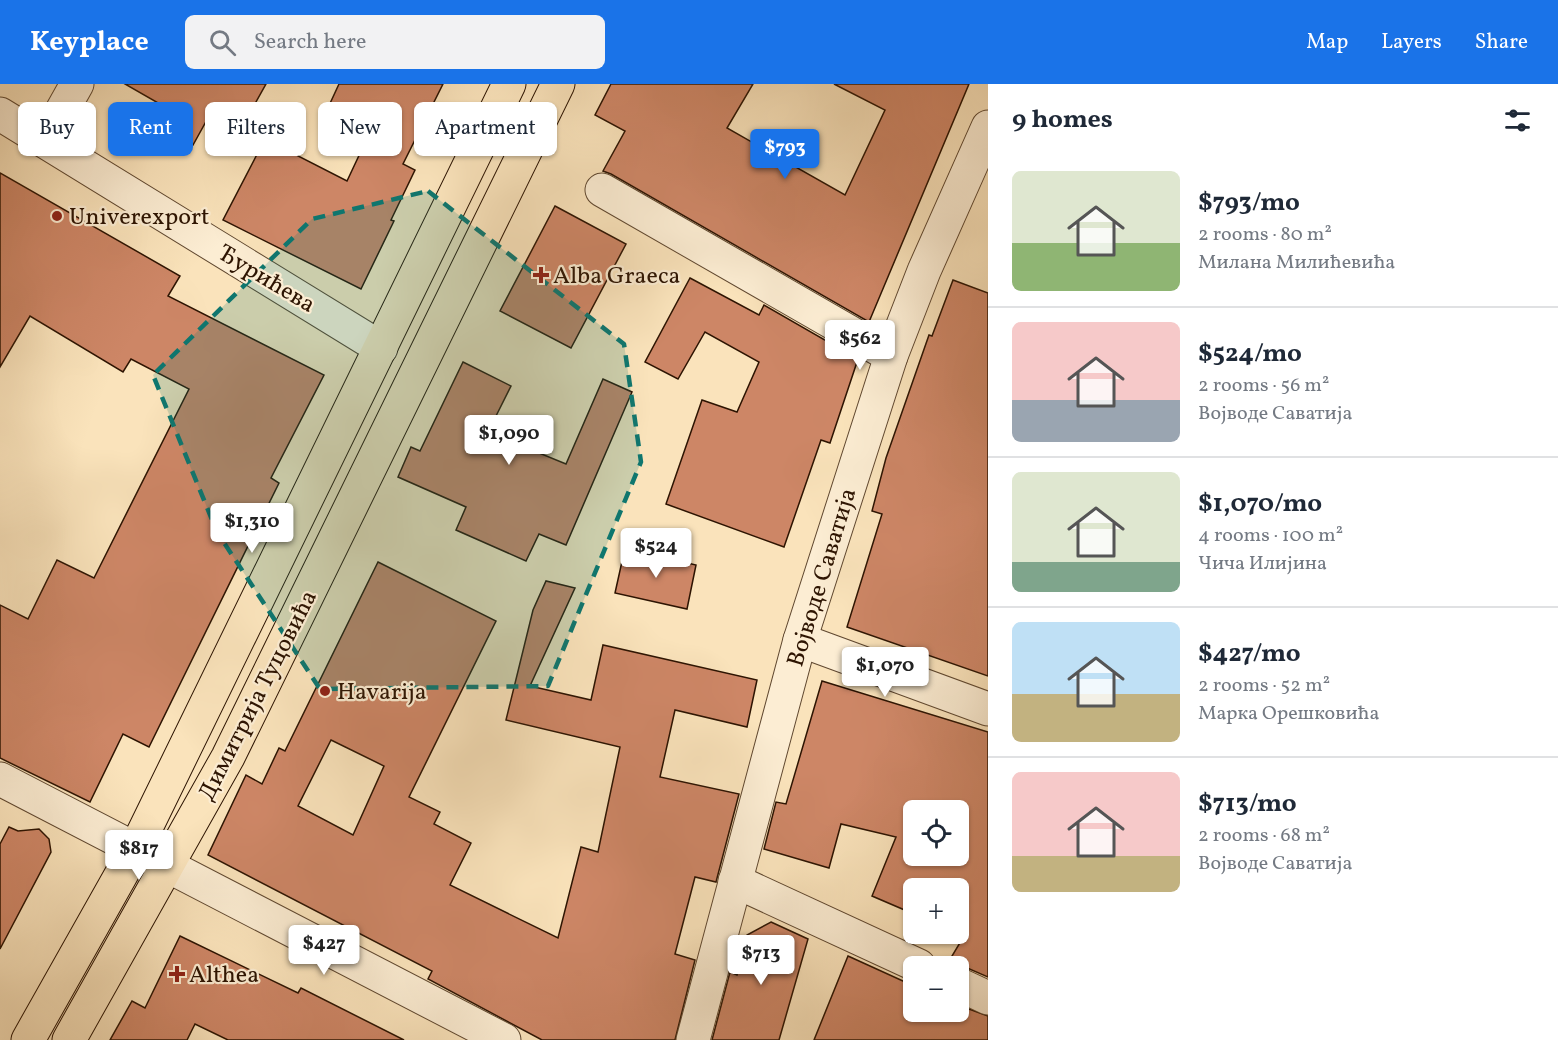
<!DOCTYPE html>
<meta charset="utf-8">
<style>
:root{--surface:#fff;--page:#f2f2f3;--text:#1f2937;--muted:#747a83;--line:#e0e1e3;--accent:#1a73e8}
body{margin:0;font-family:Vollkorn,serif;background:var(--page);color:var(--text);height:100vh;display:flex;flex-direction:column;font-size:22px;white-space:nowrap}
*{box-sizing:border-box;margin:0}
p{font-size:20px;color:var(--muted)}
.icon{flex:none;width:33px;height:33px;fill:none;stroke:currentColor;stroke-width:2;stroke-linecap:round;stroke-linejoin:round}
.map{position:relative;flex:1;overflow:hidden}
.sheet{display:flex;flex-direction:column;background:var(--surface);width:570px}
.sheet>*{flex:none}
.guide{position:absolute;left:18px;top:18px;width:570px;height:54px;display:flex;gap:12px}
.fabs{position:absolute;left:903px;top:716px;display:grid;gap:12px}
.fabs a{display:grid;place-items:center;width:66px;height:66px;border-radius:9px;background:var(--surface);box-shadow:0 2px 4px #0004;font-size:30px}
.price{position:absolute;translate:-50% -51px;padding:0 14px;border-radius:6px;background:#fff;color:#222;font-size:20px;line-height:39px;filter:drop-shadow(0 2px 3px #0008)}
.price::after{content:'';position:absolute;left:50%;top:36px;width:18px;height:14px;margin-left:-9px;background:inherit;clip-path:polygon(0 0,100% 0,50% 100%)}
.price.active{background:var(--accent);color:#fff}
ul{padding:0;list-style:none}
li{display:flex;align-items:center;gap:18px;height:150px;padding:0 24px}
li+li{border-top:2px solid var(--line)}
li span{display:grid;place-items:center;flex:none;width:168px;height:120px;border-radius:9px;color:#555}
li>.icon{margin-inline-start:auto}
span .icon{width:72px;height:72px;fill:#fffc;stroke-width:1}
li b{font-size:26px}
h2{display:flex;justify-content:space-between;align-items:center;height:72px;padding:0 24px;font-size:26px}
.pill{padding:0 21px;border-radius:9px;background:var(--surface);box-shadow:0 2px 4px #0004;font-size:21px;line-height:54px}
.pill.active{background:var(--accent);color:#fff}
header{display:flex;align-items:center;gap:36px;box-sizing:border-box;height:84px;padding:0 30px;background:var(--accent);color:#fff}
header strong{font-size:28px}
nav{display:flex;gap:33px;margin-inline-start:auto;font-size:21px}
.search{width:420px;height:54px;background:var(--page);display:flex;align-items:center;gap:15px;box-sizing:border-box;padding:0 21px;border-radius:9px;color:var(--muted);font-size:22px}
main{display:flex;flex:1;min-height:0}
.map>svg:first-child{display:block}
</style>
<header>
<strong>Keyplace</strong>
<div class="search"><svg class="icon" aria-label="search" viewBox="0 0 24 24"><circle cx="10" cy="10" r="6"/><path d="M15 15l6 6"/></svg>Search here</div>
<nav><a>Map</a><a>Layers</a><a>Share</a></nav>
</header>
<main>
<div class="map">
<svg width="988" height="956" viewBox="0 0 988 956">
<rect width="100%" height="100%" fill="#fae3bb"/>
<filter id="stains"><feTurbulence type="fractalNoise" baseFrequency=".00333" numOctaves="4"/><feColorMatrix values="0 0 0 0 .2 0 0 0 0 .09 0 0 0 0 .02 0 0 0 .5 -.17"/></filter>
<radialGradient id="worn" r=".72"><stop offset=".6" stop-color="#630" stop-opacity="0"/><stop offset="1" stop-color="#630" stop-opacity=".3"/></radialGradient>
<g fill="#cd8666" stroke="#2d1402" stroke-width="1.5" fill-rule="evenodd">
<polygon points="125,0 266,0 238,50 208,34 193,61 150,37 160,20"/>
<polygon points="339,0 443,0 403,80 415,86 391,136 394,137 361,205 223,136 265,55 347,97 370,48 327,26"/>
<polygon points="611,0 753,0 727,44 845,111 885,26 834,0 969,0 869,238 611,90 603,87 625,47 595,31"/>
<polygon points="0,89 180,192 168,212 324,291 271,394 279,399 149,663 123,650 90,718 0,674 0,521 28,535 57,476 94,494 189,305 131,275 123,288 30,232 0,283"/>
<polygon points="555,122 626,160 571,264 500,227"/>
<polygon points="690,194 759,231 764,221 858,275 830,359 821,356 784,463 666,420 702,316 737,328 759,278 705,248 678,295 645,278"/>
<polygon points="953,196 988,209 988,592 847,543 882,430 872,427 886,374 929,251 932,252"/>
<polygon points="463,278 511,302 488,348 566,380 603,295 632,308 566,461 539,450 526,477 456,446 466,423 398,393 411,363 420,367"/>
<polygon points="625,464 696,481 687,525 615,509"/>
<path d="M 378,478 L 496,537 L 409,713 L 440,728 L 434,740 L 471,759 L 450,801 L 558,854 L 581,763 L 598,768 L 620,663 L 506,636 L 533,526 L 546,497 L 575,504 L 530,602 L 591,616 L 603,561 L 757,596 L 747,643 L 675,626 L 660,693 L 739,710 L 716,798 L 695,793 L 675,870 L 695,876 L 675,956 L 542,956 L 428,895 L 432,887 L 208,771 L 246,691 L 262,700 L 279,664 L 285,667 ZM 331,656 L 384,682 L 353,751 L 298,722 Z"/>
<path d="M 822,597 L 988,648 L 988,893 L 965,883 L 946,882 L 964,852 L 957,849 L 958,804 L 914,804 L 914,830 L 872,812 L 896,753 L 841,740 L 829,784 L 764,765 L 776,718 L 786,720 ZM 914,726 L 958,726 L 958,771 L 914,771 Z"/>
<polygon points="9,743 18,747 39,745 49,755 51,768 0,865 0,760"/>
<polygon points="771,838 808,855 779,956 712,956 730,888 737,891 747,851"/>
<polygon points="180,852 298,909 301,904 404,956 228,956 195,940 187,956 110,956 132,917 145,924"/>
<polygon points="848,872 914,902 914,927 958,927 958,921 988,932 988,956 814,956"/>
</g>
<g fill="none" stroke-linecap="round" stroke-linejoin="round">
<g stroke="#604830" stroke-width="35">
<g id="minor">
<polyline points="0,30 381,264"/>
<polyline points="45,57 77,0"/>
<polyline points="602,106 891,272"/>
<polyline points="800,556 988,625"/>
<polyline points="0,695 504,956"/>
<polyline points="735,797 919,882"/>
<polyline points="958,900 988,914"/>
<polyline points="693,956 800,556 891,272 924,187 988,43"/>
</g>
</g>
<g stroke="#2d1402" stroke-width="35">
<g id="major">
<polyline points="28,956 135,766 509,0"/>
<polyline points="69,956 228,673 558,0"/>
</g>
</g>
<use href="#minor" stroke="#fcedd3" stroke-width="33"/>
<use href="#major" stroke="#fae3bb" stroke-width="33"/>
</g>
<path fill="#0f766e" fill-opacity="0.2" stroke="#0f766e" stroke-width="4.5" stroke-dasharray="12 8" stroke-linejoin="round" d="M 428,107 L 624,260 L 641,378 L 548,602 L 320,605 L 217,448 L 153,291 L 312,135 Z"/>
<g fill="#8f2418" stroke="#fcedd3" stroke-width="2">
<circle cx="57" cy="132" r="6"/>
<path d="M538 182h6v6h6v6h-6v6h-6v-6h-6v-6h6z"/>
<circle cx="325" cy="607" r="6"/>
<path d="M174 881h6v6h6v6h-6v6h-6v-6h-6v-6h6z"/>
</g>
<g text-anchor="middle" stroke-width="4.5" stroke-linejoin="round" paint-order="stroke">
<g font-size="24" fill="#2d1402" stroke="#fcedd3" text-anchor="start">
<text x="69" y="140">Univerexport</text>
<text x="553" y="199">Alba Graeca</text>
<text x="337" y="615">Havarija</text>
<text x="189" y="898">Althea</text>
</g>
<g font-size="24" fill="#2d1402" stroke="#fcedd3">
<text transform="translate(267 194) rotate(31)" y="8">Ђурићева</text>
<text transform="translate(821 493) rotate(-73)" y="8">Војводе Саватија</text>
<text transform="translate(257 611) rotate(-63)" y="8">Димитрија Туцовића</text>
</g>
</g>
<rect width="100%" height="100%" filter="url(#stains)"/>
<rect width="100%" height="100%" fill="url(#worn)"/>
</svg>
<div class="fabs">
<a><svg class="icon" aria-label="locate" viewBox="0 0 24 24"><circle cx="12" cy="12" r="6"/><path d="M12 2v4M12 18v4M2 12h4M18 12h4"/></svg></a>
<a>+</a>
<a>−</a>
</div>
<b class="price active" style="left:785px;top:96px">$793</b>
<b class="price" style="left:860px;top:287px">$562</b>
<b class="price" style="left:509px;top:382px">$1,090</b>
<b class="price" style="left:252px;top:470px">$1,310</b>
<b class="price" style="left:656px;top:495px">$524</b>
<b class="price" style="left:885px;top:614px">$1,070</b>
<b class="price" style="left:139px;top:797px">$817</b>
<b class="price" style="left:324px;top:892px">$427</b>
<b class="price" style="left:761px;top:902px">$713</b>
<div class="guide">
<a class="pill">Buy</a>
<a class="pill active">Rent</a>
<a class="pill">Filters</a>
<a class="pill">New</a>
<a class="pill">Apartment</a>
</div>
</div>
<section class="sheet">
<h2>9 homes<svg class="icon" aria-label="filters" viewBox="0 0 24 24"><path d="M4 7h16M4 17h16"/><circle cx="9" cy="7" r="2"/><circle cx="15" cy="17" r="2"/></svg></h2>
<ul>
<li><span style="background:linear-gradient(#dfe7d0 60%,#8fb573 0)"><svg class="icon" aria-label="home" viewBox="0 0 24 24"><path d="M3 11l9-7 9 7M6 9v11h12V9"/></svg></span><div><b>$793/mo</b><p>2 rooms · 80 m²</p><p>Милана Милићевића</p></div></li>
<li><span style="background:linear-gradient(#f6c9c9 65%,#9aa5b1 0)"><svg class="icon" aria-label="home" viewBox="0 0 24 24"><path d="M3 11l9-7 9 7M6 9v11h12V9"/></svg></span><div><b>$524/mo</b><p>2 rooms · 56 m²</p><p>Војводе Саватија</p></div></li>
<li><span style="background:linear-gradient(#dfe7d0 75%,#7fa58c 0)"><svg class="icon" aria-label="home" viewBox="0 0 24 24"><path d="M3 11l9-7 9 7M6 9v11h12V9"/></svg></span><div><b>$1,070/mo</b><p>4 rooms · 100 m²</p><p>Чича Илијина</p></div></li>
<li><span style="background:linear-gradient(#bfe0f5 60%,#c2b280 0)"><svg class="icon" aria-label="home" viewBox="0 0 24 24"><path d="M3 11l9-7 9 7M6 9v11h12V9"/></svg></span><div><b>$427/mo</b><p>2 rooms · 52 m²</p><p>Марка Орешковића</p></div></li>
<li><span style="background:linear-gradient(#f6c9c9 70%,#c2b280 0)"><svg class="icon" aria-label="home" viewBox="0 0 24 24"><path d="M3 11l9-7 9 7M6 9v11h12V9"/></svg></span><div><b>$713/mo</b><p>2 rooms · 68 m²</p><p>Војводе Саватија</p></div></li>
</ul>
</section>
</main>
